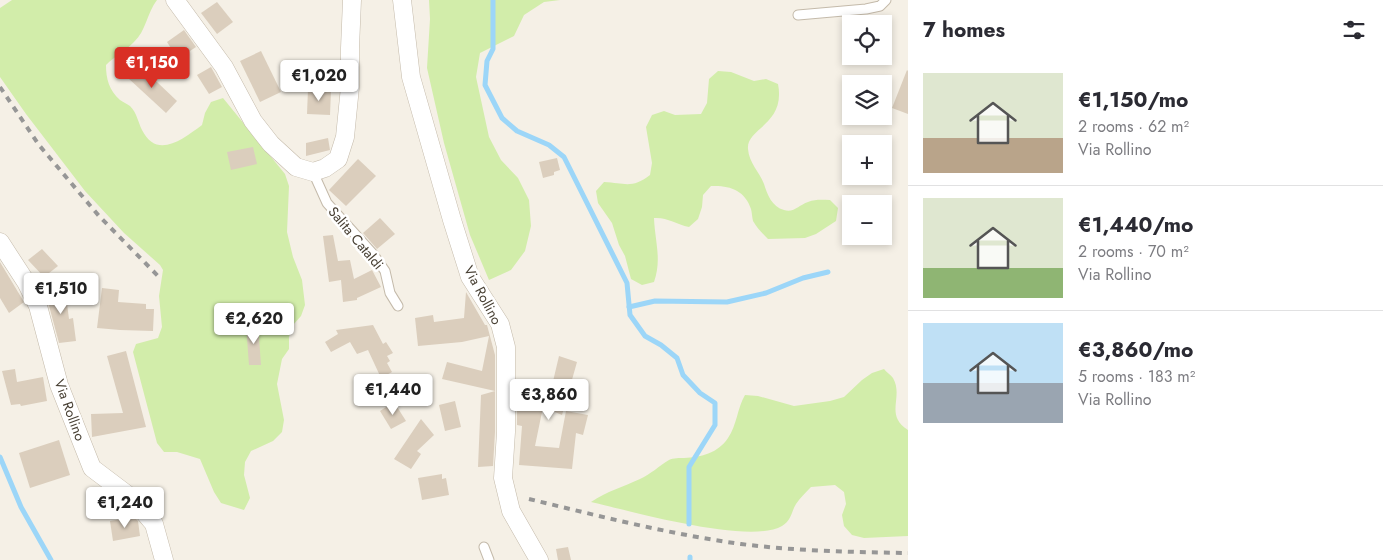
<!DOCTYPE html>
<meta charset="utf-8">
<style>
:root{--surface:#fff;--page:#f7f7f7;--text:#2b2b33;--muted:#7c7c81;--line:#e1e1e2;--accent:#d93025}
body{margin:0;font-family:Jost,sans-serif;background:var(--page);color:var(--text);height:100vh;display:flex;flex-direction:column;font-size:19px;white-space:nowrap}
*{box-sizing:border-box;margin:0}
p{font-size:16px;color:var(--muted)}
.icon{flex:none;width:28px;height:28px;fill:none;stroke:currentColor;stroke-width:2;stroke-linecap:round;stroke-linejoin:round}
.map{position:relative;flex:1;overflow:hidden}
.panel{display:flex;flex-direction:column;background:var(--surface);width:475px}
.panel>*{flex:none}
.controls{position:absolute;left:842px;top:15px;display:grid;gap:10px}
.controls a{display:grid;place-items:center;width:50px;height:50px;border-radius:0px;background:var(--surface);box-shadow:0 2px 8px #0003;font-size:25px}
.price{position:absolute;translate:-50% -42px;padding:0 11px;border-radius:5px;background:#fff;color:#222;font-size:16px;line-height:32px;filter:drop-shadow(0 1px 2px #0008)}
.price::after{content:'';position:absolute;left:50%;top:30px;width:15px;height:11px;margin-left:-8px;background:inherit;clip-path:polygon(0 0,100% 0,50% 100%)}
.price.selected{background:var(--accent);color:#fff}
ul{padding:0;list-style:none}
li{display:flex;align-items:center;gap:15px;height:125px;padding:0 15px}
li+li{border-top:1px solid var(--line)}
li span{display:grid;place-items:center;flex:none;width:140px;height:100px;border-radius:0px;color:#555}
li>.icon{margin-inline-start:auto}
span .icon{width:60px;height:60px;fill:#fffc;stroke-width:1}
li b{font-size:21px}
h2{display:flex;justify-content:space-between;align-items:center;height:60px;padding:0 15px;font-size:21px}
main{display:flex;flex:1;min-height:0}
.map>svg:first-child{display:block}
</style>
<main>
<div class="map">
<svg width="908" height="560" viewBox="0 0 908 560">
<rect width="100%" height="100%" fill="#f5f0e6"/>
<g fill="#d2edaa">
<path d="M 12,0 L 157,0 C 147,13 146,31 134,42 C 125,51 115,56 106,65 C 106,79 109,90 120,100 C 123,102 127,104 130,106 C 137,113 138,122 142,130 C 157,160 183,139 202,125 L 205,113 L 211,102 L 223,98 L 285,174 L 289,186 L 287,232 L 293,257 L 302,280 L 305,305 L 301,316 L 293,325 L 289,337 L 289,349 L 282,359 L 277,384 L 284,420 L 282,432 L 273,441 L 251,451 L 245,462 L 244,475 L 250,498 L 244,510 L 221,503 L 214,492 L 200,459 L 177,452 L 164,452 L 157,443 L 133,352 L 136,344 L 158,338 L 162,327 L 159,296 L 163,270 L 160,265 L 124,233 L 85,191 L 26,114 L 0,77 L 0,8 Z"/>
<polygon points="429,0 560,0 544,2 524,15 514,36 480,53 476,77 489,137 501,160 518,178 529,200 531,226 525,251 511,270 489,280 470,235 444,143 427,68 430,19"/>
<path d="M 718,71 L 731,72 L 754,81 L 766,79 L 778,84 C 786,125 746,128 748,149 C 749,163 759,171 764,184 C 767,194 772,207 784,210 C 794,213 799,205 808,202 C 816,199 822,200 830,200 L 838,208 L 836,221 L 816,234 L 805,238 L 768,239 C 763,234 757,228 753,221 C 752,217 752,213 751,209 C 745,190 729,185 711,186 L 703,195 L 702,207 L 698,219 L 689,227 C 676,224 667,217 654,218 C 655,242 662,259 654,282 L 642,285 L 631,279 L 625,256 L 619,245 L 612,223 L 598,203 L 596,191 L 604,182 C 625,183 632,189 650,175 L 652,163 L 646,127 L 652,115 L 664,111 L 675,115 L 701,114 L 707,103 L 709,79 Z"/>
<path d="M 884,369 C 886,372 891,375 893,378 C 904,397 884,415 908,430 L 908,536 L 864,538 L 852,535 L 844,526 L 842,515 L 846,504 L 844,492 L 835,485 L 811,487 C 806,492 800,498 796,504 C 791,512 792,520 782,526 C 749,545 631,511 591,502 C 607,491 623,487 640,479 C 651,474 659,466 669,460 C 673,458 680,458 684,458 C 702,457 718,453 728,438 C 737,425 737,409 745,395 L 758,396 L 794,406 L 830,401 L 844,397 L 862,380 L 872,373 Z"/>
</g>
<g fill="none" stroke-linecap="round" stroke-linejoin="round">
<g stroke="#9cd6f8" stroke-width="5">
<polyline points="493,0 493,49 487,61 485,85 502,118 517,131 549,145 564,157 627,283 630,315 645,336 661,345 677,358 683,375 700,393 715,403 715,425 689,467 689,524"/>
<polyline points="629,307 655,301 727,302 766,293 803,278 828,272"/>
<polyline points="0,457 21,507 51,560"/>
<polyline points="690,557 690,560"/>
</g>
</g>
<g fill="#dbcebd">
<polygon points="217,2 233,22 217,34 201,13"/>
<polygon points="184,30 196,47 178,59 167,42"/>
<polygon points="261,51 281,92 260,102 240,61"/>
<polygon points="139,65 177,101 166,113 128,78"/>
<polygon points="211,67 222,87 209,94 197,75"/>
<polygon points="907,70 908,71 908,114 892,108"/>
<polygon points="308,89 331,90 330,115 307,114"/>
<polygon points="328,138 330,150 306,156 306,143"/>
<polygon points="253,147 257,164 231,170 227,152"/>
<polygon points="557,158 560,170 554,172 554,175 543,178 539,162"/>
<polygon points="358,159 376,176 346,206 329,190"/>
<polygon points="380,218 395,234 377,249 363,233"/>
<polygon points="333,235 338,261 350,260 354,279 372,270 381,287 357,298 357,300 343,302 341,280 329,282 323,236"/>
<polygon points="42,249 58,266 44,277 28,260"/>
<polygon points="0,262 24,302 9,313 0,298"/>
<polygon points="65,288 69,319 73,318 76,341 59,343 48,302 46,290"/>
<polygon points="102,288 119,290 118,302 146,304 146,309 154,309 153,331 120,330 97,328"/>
<polygon points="466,292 485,325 487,325 495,355 495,432 493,466 478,467 481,395 495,391 442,379 447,362 482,371 489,336 462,342 418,346 415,318 433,315 434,322 464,318"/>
<polygon points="258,324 261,365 249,365 246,325"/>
<polygon points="373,325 383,344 386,342 393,353 387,356 390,361 387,363 392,372 381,378 368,350 357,354 350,342 331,352 325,342 338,334 336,330"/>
<polygon points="126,351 146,427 92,437 91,414 123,413 107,356"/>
<polygon points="559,356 577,362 562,415 543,407 535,446 559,448 566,411 588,415 583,435 576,433 572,469 519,465 522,426 517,425 517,389 540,394 541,391 550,394"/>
<polygon points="15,369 17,382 43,377 47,401 21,406 20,404 11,405 2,371"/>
<polygon points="455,401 461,427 445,431 439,405"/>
<polygon points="394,402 406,421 391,429 380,411"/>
<polygon points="421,419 434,435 417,451 421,454 411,469 394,459"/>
<polygon points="59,440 70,475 30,488 19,453"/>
<polygon points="442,474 442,479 446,478 449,495 422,500 418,478"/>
<polygon points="134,517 138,521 140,536 113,541 110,521"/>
<polygon points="568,547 571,560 558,560 556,549"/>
</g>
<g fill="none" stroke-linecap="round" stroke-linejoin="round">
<g stroke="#c4baaa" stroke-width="11">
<g id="service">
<polyline points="798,15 866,9 880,6 886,0"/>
<polyline points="313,172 327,203 373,254 385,271 390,293 398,306"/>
<polyline points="484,547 489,560"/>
</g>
</g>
<g stroke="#c4baaa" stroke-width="19">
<g id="minor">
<polyline points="175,0 224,67 253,121 271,144 296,167 313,172 325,168 338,159 345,137 350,87 350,48 352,0"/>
<polyline points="402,0 411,77 452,220 470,277 500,324 506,347 506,432 503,478 511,511 539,560"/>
<polyline points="0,242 26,282 38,306 59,385 92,468 133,499 154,524 164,560"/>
</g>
</g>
<use href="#service" stroke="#fff" stroke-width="9"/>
<use href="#minor" stroke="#fff" stroke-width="18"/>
<g stroke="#969696" stroke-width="4" stroke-dasharray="6 6" stroke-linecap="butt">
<polyline points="0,87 39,145 99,216 158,276"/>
<path d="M 529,499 C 599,516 669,534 741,544 C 796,551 852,552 908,553"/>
</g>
</g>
<g text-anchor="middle" stroke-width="5" stroke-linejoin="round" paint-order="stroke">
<g font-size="14" fill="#484034" stroke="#fff">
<text transform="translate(356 238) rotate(50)" y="5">Salita Cataldi</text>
<text transform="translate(483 295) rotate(62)" y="5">Via Rollino</text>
<text transform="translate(70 410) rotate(70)" y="5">Via Rollino</text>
</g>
</g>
</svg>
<div class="controls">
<a><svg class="icon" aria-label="locate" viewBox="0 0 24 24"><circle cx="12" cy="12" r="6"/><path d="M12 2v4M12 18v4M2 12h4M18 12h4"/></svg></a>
<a><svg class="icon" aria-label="layers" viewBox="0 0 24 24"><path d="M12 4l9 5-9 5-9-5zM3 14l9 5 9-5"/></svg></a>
<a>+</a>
<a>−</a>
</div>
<b class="price selected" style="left:152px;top:89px">€1,150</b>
<b class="price" style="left:319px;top:102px">€1,020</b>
<b class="price" style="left:61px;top:315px">€1,510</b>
<b class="price" style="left:254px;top:345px">€2,620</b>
<b class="price" style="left:393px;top:416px">€1,440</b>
<b class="price" style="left:549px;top:421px">€3,860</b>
<b class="price" style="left:125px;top:529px">€1,240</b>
</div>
<section class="panel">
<h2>7 homes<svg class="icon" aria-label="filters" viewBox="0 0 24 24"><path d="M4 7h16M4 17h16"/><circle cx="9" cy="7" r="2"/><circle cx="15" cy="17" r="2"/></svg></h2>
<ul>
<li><span style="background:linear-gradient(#dfe7d0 65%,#b9a48a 0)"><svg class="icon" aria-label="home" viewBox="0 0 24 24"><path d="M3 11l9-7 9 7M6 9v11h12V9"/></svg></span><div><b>€1,150/mo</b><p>2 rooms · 62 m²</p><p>Via Rollino</p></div></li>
<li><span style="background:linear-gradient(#dfe7d0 70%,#8fb573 0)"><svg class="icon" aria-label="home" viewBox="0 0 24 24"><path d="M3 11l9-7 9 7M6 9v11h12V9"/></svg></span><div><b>€1,440/mo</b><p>2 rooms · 70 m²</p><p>Via Rollino</p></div></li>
<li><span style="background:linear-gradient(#bfe0f5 60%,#9aa5b1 0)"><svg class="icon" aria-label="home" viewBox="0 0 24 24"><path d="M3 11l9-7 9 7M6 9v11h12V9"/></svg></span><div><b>€3,860/mo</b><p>5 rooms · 183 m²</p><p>Via Rollino</p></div></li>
</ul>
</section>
</main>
